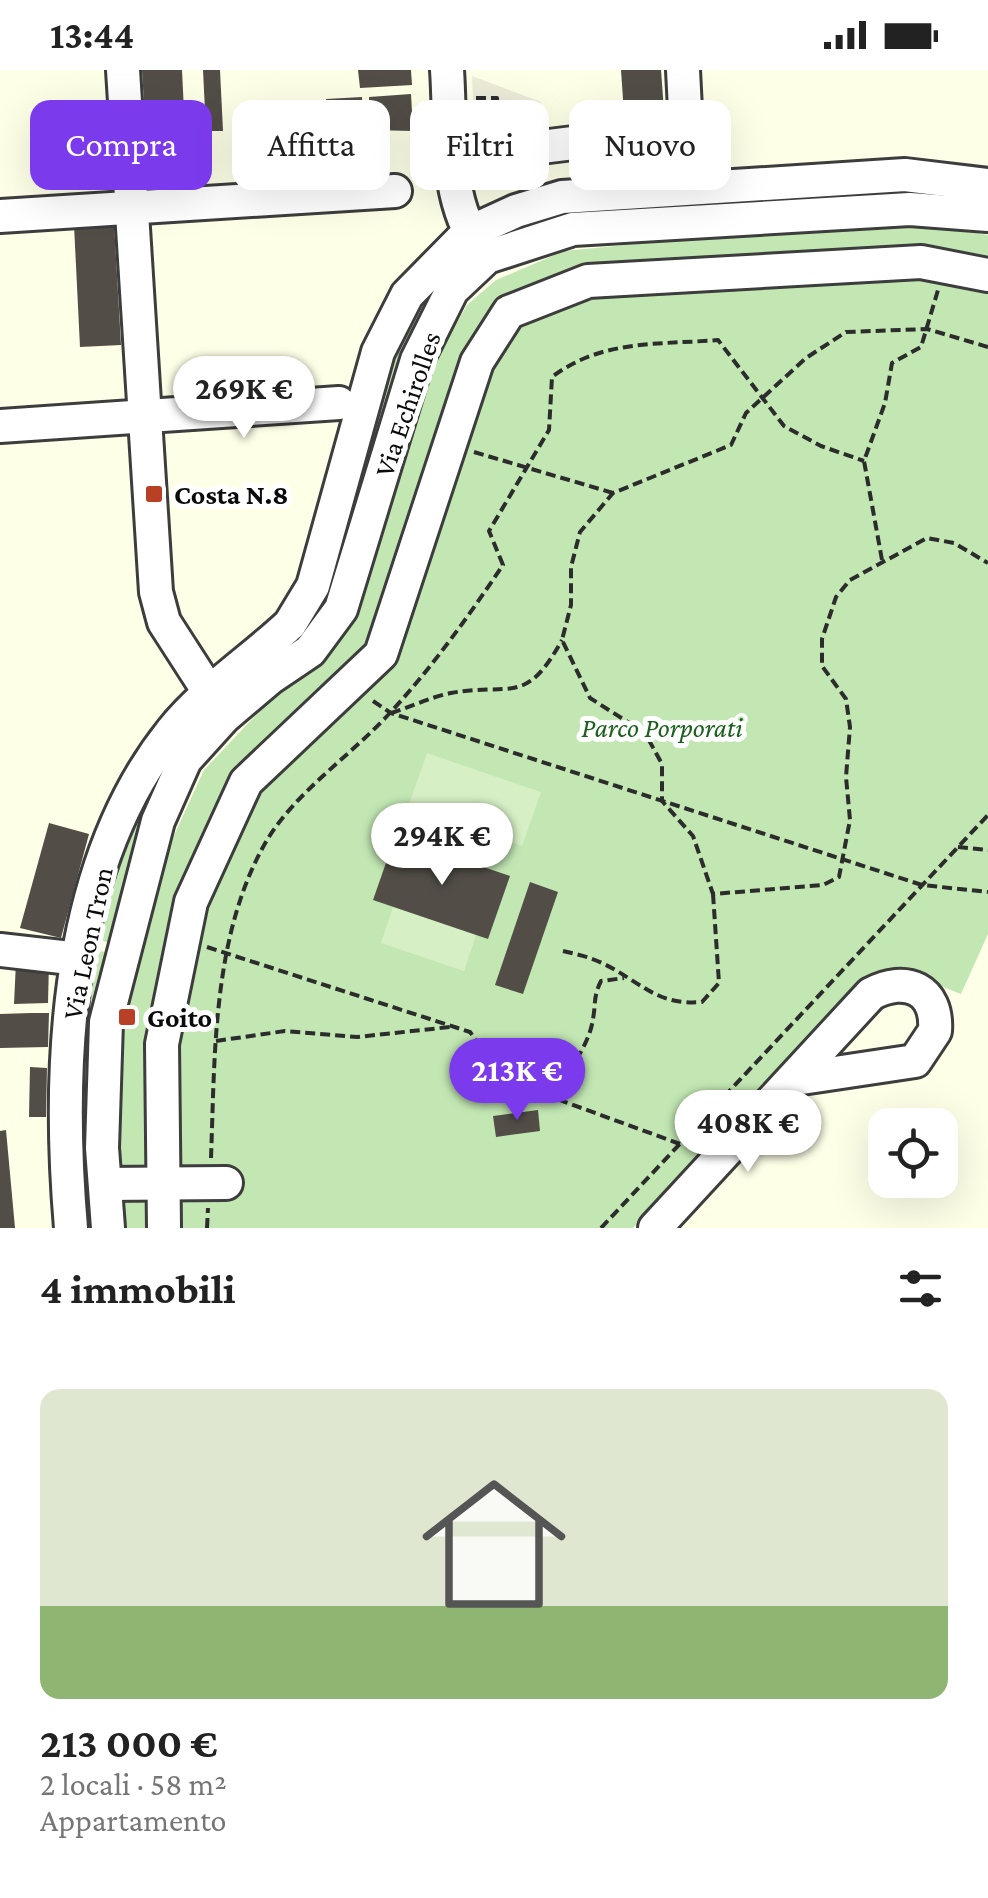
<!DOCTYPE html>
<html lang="it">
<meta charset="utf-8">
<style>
:root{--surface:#fff;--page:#f2f2f2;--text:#222;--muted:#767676;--line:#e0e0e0;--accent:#7c3aed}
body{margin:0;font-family:"Crimson Pro",serif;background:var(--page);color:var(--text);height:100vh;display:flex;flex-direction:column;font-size:38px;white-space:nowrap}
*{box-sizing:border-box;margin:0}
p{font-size:32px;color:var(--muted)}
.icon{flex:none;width:55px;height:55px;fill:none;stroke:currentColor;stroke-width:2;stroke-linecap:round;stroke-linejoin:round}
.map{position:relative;height:1158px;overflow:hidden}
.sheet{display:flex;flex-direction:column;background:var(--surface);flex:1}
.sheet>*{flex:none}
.banner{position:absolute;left:30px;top:30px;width:930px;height:90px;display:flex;gap:20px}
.buttons{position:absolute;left:868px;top:1038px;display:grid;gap:20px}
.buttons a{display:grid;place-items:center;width:90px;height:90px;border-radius:20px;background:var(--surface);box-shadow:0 10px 40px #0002;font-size:50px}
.price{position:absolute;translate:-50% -85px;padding:0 22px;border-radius:35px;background:#fff;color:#222;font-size:32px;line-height:65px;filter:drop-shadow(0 2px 5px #0008)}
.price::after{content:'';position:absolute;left:50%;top:60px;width:30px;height:22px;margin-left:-15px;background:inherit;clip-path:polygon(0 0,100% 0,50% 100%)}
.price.selected{background:var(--accent);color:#fff}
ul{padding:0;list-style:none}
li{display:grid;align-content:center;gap:20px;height:530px;padding:0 40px}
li+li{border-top:2px solid var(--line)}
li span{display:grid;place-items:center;height:310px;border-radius:20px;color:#555}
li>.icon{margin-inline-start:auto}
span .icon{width:180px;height:180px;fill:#fffc;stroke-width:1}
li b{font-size:42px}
h2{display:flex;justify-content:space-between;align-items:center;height:120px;padding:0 40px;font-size:42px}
.tag{padding:0 35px;border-radius:20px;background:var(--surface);box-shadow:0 10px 40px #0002;font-size:35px;line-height:90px}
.tag.selected{background:var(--accent);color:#fff}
.status{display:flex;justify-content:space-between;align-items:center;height:70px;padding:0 50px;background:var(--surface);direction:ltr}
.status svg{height:28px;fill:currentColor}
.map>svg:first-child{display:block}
</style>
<div class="status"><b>13:44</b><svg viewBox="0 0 49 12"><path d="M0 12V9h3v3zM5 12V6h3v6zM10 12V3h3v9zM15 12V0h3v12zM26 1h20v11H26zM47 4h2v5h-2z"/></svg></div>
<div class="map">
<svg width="988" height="1158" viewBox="0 0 988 1158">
<rect width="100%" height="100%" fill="#feffe7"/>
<g fill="#c2e7b3">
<polygon points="929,154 988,165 988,864 961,924 905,902 863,915 633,1158 124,1158 118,1058 123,935 160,796 204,700 274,626 322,589 356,542 438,286 467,235 496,210 564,181 751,163"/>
<polygon points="442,198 330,541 264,607 394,274"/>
<polygon points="171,673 113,874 96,869 118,789"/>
<polygon points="94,880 112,883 94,1070 78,1070 78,1018"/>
</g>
<g fill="#d6efc4">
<polygon points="427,683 541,722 522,776 408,737"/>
<polygon points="393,837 476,865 464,901 381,873"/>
</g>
<polygon fill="#ececd9" points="472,6 541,32 544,65 499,69 497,63 475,72"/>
<g fill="#524e47">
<polygon points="142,0 182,0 185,63 146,65"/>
<polygon points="203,0 220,0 223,61 206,61"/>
<polygon points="358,0 411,0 412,15 360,18"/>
<polygon points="621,0 661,0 664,41 624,43"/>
<polygon points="411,24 413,61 370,60 369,27"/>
<polygon points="362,27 363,53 328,60 326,29"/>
<polygon points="528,41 528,48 543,48 544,63 529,64 529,58 501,59 500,42"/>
<polygon points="114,153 121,275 80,277 74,155"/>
<polygon points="49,753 89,764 61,868 20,858"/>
<polygon points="395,767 510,806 488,869 373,830"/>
<polygon points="530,812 558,822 523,924 495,915"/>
<polygon points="16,892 49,893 48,933 14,934"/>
<polygon points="31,943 49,943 48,977 0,978 0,944"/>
<polygon points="30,997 47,998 46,1047 29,1047"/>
<polygon points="538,1040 540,1061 496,1067 493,1046"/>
<polygon points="6,1060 15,1158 0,1158 0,1061"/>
</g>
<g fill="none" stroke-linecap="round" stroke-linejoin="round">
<g stroke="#3d3d3d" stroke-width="38">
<g id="minor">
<polyline points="123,0 156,522 164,552 220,639"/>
<path d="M 447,0 C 451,57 444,132 481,179"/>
<polyline points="454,103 533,78 686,59 683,0"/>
<polyline points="0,146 395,121"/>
<polyline points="0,356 339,333"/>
<polyline points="0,880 79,889"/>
<polyline points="105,1114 226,1113"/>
<path d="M 71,1158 C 57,995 65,795 172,661 C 205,620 252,590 290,554 L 313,516 L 378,282 L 407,225 L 468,163 L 516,141 L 562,127 L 905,105 L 988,115"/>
<polyline points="108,1158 102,1078 106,952 158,751 185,690 224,647 270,608 310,581 341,539 417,290 452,220 487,187 573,159 910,139 988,145"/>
<polyline points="164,1158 162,974 191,832 246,712 381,584 477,292 509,242 588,211 921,192 988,205"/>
<path d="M 655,1158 L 871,924 C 906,905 938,919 935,961 L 915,991 L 795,1009"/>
</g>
</g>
<g stroke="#2c2c2c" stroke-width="4" stroke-dasharray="10 5" stroke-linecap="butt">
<polyline points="476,28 497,28 498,58 478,62"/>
<polyline points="988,277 927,259 846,262 806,288 746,343 731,375 613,423 580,462 571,497 571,535 562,570 590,628 645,663 662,694 662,731 693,766 713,824 823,815 839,807 850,750 846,707 850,657 846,629 822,596 822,569 836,527 850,510 927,468 954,473 988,493"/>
<polyline points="474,382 613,423"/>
<polyline points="882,490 864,391 885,333 892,293 921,277 938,220"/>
<polyline points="373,631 391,643 922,815 988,822"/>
<path d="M 391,643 C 410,637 431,627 451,623 C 512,612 525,637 562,570"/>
<polyline points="958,777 988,780"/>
<polyline points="207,877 470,962 494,994 535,1021 680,1074"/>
<path d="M 563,881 C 576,884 590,887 602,893 C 640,911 656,936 702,932 L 719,913 L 713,824"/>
<polyline points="216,971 285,961 357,967 450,957"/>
<path d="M 551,1027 C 566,1004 589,977 593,949 C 596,933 593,927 601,911 L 624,908"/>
<path d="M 211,1088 C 215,984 212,864 267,770 C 297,721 349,687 388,645 C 431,599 468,547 503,495 L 489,461 L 549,360 L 552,307 C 602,269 658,275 718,270 L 784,356 L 821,376 L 864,391"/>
<polyline points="207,1158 208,1138"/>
<polyline points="601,1158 988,745"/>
</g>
<use href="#minor" stroke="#fff" stroke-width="32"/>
</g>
<g fill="#b74025" stroke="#fff" stroke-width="4">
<rect x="144" y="414" width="20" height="20" rx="5"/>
<rect x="117" y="937" width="20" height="20" rx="5"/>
</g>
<g text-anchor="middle" stroke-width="10" stroke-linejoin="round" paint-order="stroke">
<g font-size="28" fill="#0a0a0a" stroke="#fff">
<text transform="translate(407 334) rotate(-71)" y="10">Via Echirolles</text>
<text transform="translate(87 873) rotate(-78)" y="10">Via Leon Tron</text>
</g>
<g font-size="28" font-weight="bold" fill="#0a0a0a" stroke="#fff" text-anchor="start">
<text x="174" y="434">Costa N.8</text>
<text x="147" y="957">Goito</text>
</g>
<g font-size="28" font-style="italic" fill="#1c601e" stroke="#fff">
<text x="662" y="667">Parco Porporati</text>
</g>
</g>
</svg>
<div class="buttons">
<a><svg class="icon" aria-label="locate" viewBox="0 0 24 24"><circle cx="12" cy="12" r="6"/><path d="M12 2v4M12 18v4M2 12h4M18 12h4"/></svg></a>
</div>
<b class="price" style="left:244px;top:371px">269K €</b>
<b class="price" style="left:442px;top:818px">294K €</b>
<b class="price selected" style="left:517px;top:1053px">213K €</b>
<b class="price" style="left:748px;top:1105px">408K €</b>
<div class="banner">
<a class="tag selected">Compra</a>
<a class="tag">Affitta</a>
<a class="tag">Filtri</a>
<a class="tag">Nuovo</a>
</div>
</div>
<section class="sheet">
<h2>4 immobili<svg class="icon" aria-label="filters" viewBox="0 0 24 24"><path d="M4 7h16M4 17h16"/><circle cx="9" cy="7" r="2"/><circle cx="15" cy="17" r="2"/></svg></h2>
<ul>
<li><span style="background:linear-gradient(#dfe7d0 70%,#8fb573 0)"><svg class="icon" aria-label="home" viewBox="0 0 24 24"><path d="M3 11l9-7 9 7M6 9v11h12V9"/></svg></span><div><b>213 000 €</b><p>2 locali · 58 m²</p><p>Appartamento</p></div></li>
</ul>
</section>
